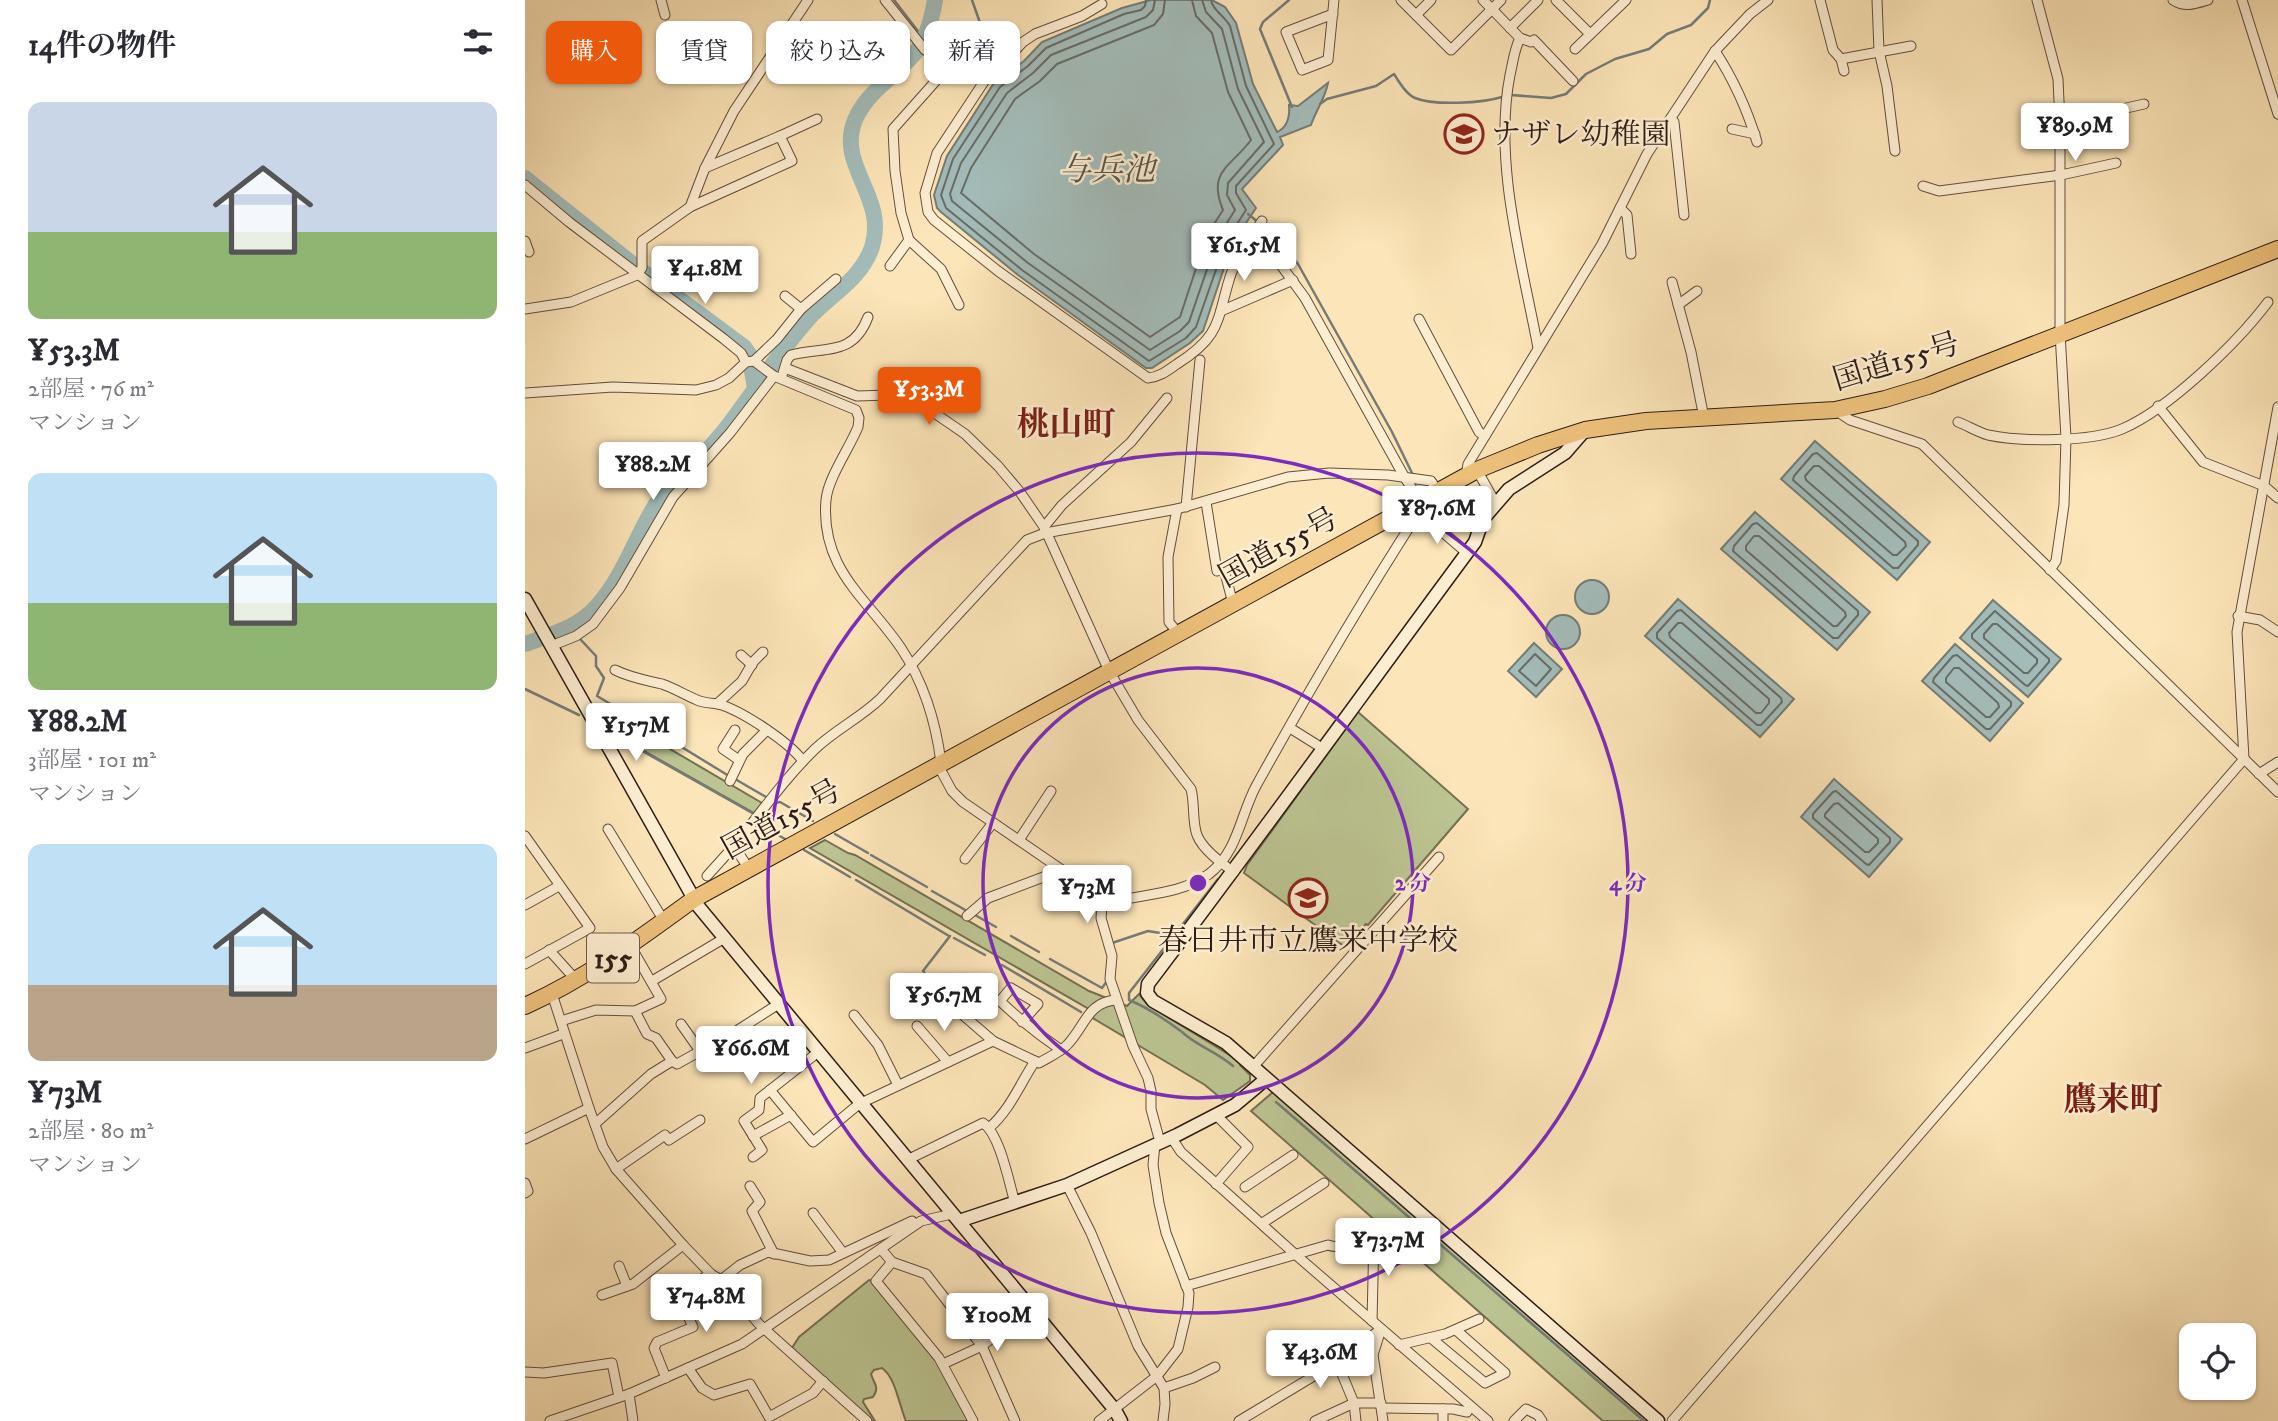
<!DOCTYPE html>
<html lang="ja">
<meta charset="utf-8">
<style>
:root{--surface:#fff;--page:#f7f7f7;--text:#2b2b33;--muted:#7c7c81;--accent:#ea580c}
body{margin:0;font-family:"IM FELL DW Pica","Noto Serif JP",serif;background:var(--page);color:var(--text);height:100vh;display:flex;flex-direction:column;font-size:26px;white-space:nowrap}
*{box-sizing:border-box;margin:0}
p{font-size:23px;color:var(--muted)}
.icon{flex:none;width:38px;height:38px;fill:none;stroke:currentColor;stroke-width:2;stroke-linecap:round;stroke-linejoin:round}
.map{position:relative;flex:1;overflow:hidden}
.side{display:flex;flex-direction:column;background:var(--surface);width:525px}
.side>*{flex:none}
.banner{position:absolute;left:21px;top:21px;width:665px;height:63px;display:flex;gap:14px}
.controls{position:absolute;left:1654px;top:1323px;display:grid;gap:14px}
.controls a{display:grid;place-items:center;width:77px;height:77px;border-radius:14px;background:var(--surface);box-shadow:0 2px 5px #0004;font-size:35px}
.price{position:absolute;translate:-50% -60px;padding:0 16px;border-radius:7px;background:#fff;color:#222;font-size:23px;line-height:46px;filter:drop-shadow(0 2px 4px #0008)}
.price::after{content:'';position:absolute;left:50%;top:42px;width:21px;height:16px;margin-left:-10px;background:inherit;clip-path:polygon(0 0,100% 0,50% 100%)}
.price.selected{background:var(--accent);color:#fff}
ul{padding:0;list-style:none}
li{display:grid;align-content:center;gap:14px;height:371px;padding:0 28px}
li span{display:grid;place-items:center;height:217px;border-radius:14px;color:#555}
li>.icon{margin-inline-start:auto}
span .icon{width:126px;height:126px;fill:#fffc;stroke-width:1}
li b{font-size:30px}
h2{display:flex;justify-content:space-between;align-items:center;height:84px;padding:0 28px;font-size:30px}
.tag{padding:0 24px;border-radius:14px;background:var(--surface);box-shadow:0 2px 5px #0004;font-size:24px;line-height:63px}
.tag.selected{background:var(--accent);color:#fff}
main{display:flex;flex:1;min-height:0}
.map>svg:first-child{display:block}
</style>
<main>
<section class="side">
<h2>14件の物件<svg class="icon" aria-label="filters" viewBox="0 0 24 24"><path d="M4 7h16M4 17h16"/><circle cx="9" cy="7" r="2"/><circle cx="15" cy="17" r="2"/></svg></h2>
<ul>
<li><span style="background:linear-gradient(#c9d6e8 60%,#8fb573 0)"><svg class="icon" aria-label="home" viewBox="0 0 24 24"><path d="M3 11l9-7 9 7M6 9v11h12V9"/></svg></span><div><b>¥53.3M</b><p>2部屋 · 76 m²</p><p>マンション</p></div></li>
<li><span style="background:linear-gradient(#bfe0f5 60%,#8fb573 0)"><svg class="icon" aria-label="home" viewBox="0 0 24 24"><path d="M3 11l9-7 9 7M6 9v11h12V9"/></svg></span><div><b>¥88.2M</b><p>3部屋 · 101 m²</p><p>マンション</p></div></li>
<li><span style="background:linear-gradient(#bfe0f5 65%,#b9a48a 0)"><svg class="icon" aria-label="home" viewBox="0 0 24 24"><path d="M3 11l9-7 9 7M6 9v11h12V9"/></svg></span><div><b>¥73M</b><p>2部屋 · 80 m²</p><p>マンション</p></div></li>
</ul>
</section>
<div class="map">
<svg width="1753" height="1421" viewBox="0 0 1753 1421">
<rect width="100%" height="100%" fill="#fce5b8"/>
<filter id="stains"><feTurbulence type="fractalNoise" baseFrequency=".00286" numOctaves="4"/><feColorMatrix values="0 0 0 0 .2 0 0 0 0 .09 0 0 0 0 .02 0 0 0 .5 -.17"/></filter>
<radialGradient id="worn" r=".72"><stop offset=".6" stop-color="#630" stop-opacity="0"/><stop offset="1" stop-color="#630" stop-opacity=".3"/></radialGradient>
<g fill="#bcc592" stroke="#757054" stroke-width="2">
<polygon points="70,705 237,803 229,813 82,730"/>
<polygon points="833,712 943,809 843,925 841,924 820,947 719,873 722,865"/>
<polygon points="300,840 323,853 330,855 564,991 602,1006 614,994 623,1005 716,1062 715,1065 725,1075 725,1081 698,1100 680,1085 566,1017 562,1008 285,848"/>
<polygon points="748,1092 1125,1421 1078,1421 726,1111"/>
<path d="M 344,1280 L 348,1281 L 412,1359 L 444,1421 L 381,1421 C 374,1406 371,1378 357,1368 L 349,1370 L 346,1374 C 349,1384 355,1387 348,1397 L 339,1399 L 338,1402 L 350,1421 L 347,1421 L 267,1348 L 274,1337 Z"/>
</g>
<g fill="#a3bcb9" stroke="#747c77" stroke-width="2">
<path d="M 626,0 L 687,0 L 700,7 L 711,23 L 728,84 L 752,132 C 763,127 765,117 764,105 L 773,106 L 803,83 C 800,99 791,110 786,125 L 755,137 L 758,145 L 717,189 L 731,208 L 707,244 L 678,331 L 665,343 L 627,368 L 621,368 L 493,275 L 416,212 L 412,208 L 409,195 L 422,156 L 469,83 L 499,61 L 517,42 L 597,8 Z"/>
<polygon points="1290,441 1405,542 1372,580 1256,479"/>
<polygon points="1230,512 1345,612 1312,650 1196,549"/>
<circle cx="1067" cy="597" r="17"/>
<polygon points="1153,599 1269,699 1235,737 1120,636"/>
<polygon points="1468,600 1536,659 1503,697 1435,638"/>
<circle cx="1038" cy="632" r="17"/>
<polygon points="1009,643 1037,669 1011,697 983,671"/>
<polygon points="1430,644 1498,703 1465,741 1397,681"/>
<polygon points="1309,779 1377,839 1344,877 1276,817"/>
</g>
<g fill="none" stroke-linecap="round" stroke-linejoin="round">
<g stroke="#686c67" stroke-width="2">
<path d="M 621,0 L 620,6 L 616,10 L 599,14 L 521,48 L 503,66 L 475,87 L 428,159 L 416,195 L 421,208 L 497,270 L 624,361 L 661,338 L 671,327 L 701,241 L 721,210 L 711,193 L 711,186 L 749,144 L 721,86 L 705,26 C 700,16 687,10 686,0"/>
<polyline points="630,0 628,10 621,17 526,55 508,73 482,93 436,163 425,194 427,201 503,263 625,350 655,331 664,322 693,237 710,210 702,195 703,183 739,142 713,89 697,29 681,12 677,0"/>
<path d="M 640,0 L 638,14 L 629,25 L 532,64 L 515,81 L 490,99 L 446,168 L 436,193 L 509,254 L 625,337 L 655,317 L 682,235 L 698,210 C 682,171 705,168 726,140 L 703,92 L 687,33 L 671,16 L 667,0"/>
<polygon points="1292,453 1393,541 1393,545 1373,568 1368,568 1268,480 1269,476 1288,454"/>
<polygon points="1289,466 1294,466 1380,542 1381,546 1372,555 1368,555 1281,480 1280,476"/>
<polygon points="1232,523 1333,611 1333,615 1313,638 1308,638 1208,551 1209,546 1228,524"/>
<polygon points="1229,536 1234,536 1320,612 1321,616 1312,626 1308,626 1221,550 1221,546"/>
<polygon points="1156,610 1256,698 1257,702 1236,725 1232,725 1132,638 1132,633 1152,611"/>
<polygon points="1470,611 1524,659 1524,662 1503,686 1500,685 1447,638 1447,634"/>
<polygon points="1153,623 1157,623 1244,699 1244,703 1236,713 1231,713 1145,637 1144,633"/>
<polygon points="1468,624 1472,624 1512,659 1512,663 1503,673 1499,673 1459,638 1459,634"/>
<polygon points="1010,654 1026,669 1011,686 994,671"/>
<polygon points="1432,655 1486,702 1486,706 1465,729 1461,729 1408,682 1409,678 1428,656"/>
<polygon points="1429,668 1434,668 1473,703 1474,707 1465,717 1461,717 1421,682 1421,678"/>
<polygon points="1311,791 1365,838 1365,842 1344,865 1341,864 1288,818 1288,814 1308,792"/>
<polygon points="1313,803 1353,839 1353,843 1344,852 1340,852 1300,817 1300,814 1309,804"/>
</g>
<g stroke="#747c77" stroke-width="2.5">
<polyline points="369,0 399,39"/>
<polyline points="447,0 460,37 476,59"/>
<polyline points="764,0 738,22 735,29 767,107"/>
<polyline points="480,65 484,71"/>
<polyline points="986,95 1026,98 1041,94 1061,74 1090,59 1124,49 1142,34 1166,25 1183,8 1185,0"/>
<path d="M 795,104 L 802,99 L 851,86 L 869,74 C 874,82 881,94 890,98 C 909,106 958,103 977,97"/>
<polyline points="723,214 754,239 773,264 867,432 887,473"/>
<polyline points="56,640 71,656 71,666 79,678 72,696 134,733"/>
<polyline points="0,689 54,715"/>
<polyline points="82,731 229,814"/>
<polyline points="137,735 204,776"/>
<polyline points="210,779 241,797"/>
<polyline points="250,803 255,802 288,821"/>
<polyline points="236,825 260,839"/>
<polyline points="310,834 343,853"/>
<polyline points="279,850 325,877"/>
<polyline points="346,855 402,887"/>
<path d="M 693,879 L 604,993 L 604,1000 C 624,1008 641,1020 657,1032 C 672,1046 692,1052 708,1066"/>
<polyline points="331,880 424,936"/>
<polyline points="407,891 442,911"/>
<polyline points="450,915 471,927"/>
<polyline points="486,936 514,952"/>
<polyline points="429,938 460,955"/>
<polyline points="587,943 623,931 635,933 655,928"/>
<polyline points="525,959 577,988 582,981"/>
<polyline points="477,965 556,1012"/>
<polyline points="398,979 401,975 398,971 425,936"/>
<polyline points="751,1102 1119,1421"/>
</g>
<g stroke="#a3bcb9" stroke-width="16">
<polyline points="0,178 110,266 219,347 224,354 230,388"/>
<path d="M 0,644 C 28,634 53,628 73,605 C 99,575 111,536 131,504 C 142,485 156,476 171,462 C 181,453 190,441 199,431 C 229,393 253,352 285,317 C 308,293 336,279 347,247 C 363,197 311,166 330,120 C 343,89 374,75 393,49 C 403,35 407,17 410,0"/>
</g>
<g stroke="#624e3e" stroke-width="11">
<g id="street">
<polyline points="136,0 140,15"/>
<polyline points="360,0 400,50 425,65"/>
<polyline points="876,0 926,50 976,0"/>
<polyline points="958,0 995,38 1006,42 1009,40 1048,81"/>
<polyline points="1031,0 1065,34"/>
<polyline points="1295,0 1308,50 1316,59 1386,46"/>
<polyline points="1352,0 1354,51 1362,86 1370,151"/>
<polyline points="1512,0 1533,79 1535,123 1535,333 1541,438 1539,505 1531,561 1525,570"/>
<path d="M 1648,0 C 1660,8 1670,4 1683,0"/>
<polyline points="1717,0 1753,114"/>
<path d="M 577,4 L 557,16 L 510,34 L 498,42 L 482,59 L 466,71 L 412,153 L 400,193 L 403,212 L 409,220 L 473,271 L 623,378 C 635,377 643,370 652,364 C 698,335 691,320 706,274 C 713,255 726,238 737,221"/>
<polyline points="808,14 761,32 777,70 803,60 809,0"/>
<polyline points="891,15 906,0"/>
<polyline points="985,28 1013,0"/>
<path d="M 995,38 C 989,50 988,62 985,75 C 968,162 997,262 1013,348"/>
<polyline points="1050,49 1101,0"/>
<path d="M 1190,51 C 1209,80 1222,109 1232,142"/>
<polyline points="1316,59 1319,71"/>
<polyline points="1146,118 1149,122 1159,215"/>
<polyline points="1535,123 1619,104"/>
<polyline points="1207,129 1230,134"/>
<polyline points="255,136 292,119"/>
<polyline points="0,185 44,222 199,339 216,353 221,362"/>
<polyline points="1398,186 1414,191 1536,175 1591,163"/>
<polyline points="165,207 267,161 255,136 180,168"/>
<polyline points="1095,208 1102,215 1106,254"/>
<polyline points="731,231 780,298 880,478 895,501"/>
<polyline points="0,241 4,252"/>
<polyline points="365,266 384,240"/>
<polyline points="1147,282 1166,352 1179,418"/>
<polyline points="260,296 276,309"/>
<polyline points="434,305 416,269 384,240 376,213 370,171 368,129 425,65 435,31"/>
<polyline points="1153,305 1172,291"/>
<polyline points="0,309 46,302 112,275 117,268 117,241 165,207 180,168 209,111 283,0"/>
<polyline points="696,311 768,280"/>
<polyline points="894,319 954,432 960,436"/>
<path d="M 229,361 L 249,376 L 331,410 L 334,418 L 333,427 C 324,449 303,478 301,500 C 295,569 342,598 376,648 C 399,683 411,722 416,763"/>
<path d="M 260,368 L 332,396 L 364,395 L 384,400 L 408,412 L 440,434 L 473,466 L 495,492 L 519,527 L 584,671 L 613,720 L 666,789 C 670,804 667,822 672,835 C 678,850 696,863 709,872"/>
<path d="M 258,373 L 262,360 L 266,355 C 300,346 328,357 343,317"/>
<polyline points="0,393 88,387 171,390 191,385 204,378 221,362 229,361 252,339 276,309 311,279"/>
<polyline points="1633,406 1678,462 1739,486 1753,498"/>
<polyline points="1310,410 1325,420 1397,444 1753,792"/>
<path d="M 1433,422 C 1443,426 1453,432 1463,435 C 1496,442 1566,442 1597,429 C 1644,409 1712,343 1743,302"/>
<polyline points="952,470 971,504"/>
<polyline points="941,476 943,464 1077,244 1122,154 1190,51 1225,14 1243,0"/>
<polyline points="681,502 692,571 699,569 708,604"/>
<polyline points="661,507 675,360"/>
<polyline points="652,509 643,557 644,622 653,633"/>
<polyline points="892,515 899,516 942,553"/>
<polyline points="519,527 537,505 606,442 642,398"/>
<polyline points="1713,616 1735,620 1753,632"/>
<polyline points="26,646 51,636 68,624 95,588 148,497 205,433 249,376"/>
<polyline points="216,655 227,665"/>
<path d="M 90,670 C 106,678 120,680 137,684 C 149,688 160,695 172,700 C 179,703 186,703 193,704 C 216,710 264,742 278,761"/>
<polyline points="192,704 217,681 228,662 238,652"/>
<polyline points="765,728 797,748"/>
<polyline points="210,730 198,749 214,760"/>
<polyline points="413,765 427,791 438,802 537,870 577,905 576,918 587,956 585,979 608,1046 623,1078 626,1091 626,1109 635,1142"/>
<polyline points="1734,774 1753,762"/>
<polyline points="205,781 218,754 242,730"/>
<polyline points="83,829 139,921"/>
<polyline points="0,836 65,928 0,964"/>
<polyline points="494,840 526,791"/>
<polyline points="440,859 467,824"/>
<path d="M 224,869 L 209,846 C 235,814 260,778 290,749 C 310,730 335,718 355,699 L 502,540 L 520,533 L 652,509 L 763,477 L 804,473 L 863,475 L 906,481 L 913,491"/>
<polyline points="182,876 209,846"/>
<polyline points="0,905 34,886"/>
<path d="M 577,905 C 613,893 652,897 684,874 C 713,852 715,816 731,786 C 782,694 835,604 892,515 L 886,506"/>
<polyline points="442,916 463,898 537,870"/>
<polyline points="24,950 52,981"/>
<polyline points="127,981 198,939"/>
<polyline points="401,983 468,1041"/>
<polyline points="27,994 64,1108 78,1147 91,1169 158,1245 186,1274 196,1280 234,1324 342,1421"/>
<polyline points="110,1011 122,1034 131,1038 147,1061"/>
<polyline points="329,1015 353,1045 373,1085"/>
<polyline points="36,1021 71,1010 110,1011 136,999 105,945"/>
<path d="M 497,1022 L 513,1004 L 486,988 L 475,1001 C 494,1019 514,1035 536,1050"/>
<polyline points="156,1024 175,1051"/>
<polyline points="392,1026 423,1062"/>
<polyline points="0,1048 38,1034"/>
<polyline points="728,1067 914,857"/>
<path d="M 245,1090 L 288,1142 L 334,1104 L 468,1041 L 514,1063 C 524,1057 536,1052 543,1044 C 560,1026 563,1002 591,1000"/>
<polyline points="691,1115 723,1147 691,1184"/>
<polyline points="70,1124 126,1074 147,1061 152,1064 213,1030 252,1005"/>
<path d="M 464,1128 C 485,1110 495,1084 510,1061"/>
<polyline points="228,1136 266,1115"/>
<polyline points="646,1137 656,1152 771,1255 963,1421"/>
<polyline points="0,1139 64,1108"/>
<polyline points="228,1157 237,1150 219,1121 234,1110 235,1098 292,1053"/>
<path d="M 382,1160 L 458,1123 C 475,1134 484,1183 490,1203"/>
<polyline points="91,1169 140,1135 144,1140 175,1120"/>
<polyline points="0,1183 3,1191 0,1193"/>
<polyline points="542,1185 566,1233 613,1346 639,1388 640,1404 638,1421"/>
<polyline points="225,1186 235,1202 227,1211 249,1254"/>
<polyline points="720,1187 768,1155"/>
<polyline points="288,1213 318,1253"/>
<polyline points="739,1222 799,1183"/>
<polyline points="356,1249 367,1262 401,1274 457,1346 490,1421"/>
<polyline points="367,1262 351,1281 414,1358 448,1421"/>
<polyline points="94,1266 102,1286"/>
<polyline points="196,1280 215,1265 243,1252 285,1261 304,1260 387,1221"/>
<path d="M 661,1286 L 803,1245 C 816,1250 843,1241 853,1230"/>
<polyline points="77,1295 108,1284 158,1245"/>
<polyline points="847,1321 849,1235"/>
<polyline points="856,1329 848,1355 858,1421"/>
<polyline points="906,1338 960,1383 980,1373 931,1330"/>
<polyline points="874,1345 920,1334 954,1319"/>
<polyline points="418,1364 457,1346 505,1308"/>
<polyline points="163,1368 177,1388 189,1395 225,1384 244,1417 288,1393 298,1381"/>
<polyline points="0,1372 19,1373 87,1363 94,1397"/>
<polyline points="141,1378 129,1348 132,1342 168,1327 152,1292 186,1274"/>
<polyline points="639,1388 668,1378 690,1367"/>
<polyline points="104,1394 108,1421"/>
<polyline points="857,1408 928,1409 942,1412 945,1406"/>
<polyline points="25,1421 104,1394 217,1344 396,1221 427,1214"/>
<polyline points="574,1421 632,1376 653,1349 663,1307 664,1293 641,1233 634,1203 628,1165 630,1144"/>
<polyline points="714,1421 812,1362 856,1329"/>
<polyline points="790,1421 829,1403 812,1362"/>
<polyline points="831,1421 829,1403 856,1403"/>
<polyline points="918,1421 918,1409"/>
<polyline points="989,1421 1001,1409 1013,1415 1017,1421"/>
<polyline points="1147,1421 1719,759 1712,632 1753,407"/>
</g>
</g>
<g stroke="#2e1c15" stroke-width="15">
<g id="secondary">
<path d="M 1060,430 L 1040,453 L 984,489 L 958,519 L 950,542 C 841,689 734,838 623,984 L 622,993 L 628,1001 L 701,1043 L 1133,1421"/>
<polyline points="0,599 173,906 590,1410 596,1421"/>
<polyline points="434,1221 542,1185 652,1135 710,1105 741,1079"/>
</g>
</g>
<g stroke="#2e1c15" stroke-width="18">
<path id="highway" d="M 0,1006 C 62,978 114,939 169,899 L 952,470 L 1013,445 L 1060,430 L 1121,421 L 1310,410 L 1360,399 L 1403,386 L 1753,249"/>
</g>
<use href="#street" stroke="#fdeed1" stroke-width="9"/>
<use href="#secondary" stroke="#fdeed1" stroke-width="12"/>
<use href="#highway" stroke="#eec27c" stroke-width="16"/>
</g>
<g fill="none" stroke="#7b2cbf" stroke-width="3.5">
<circle cx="673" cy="883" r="215"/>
<circle cx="673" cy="883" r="430"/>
</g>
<defs>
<g id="school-ring" transform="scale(2.0125)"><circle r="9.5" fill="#fdeed1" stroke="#8f2418" stroke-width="1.5"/><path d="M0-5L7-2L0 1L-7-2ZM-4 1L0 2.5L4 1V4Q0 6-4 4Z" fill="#8f2418"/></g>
</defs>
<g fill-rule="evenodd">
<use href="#school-ring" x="939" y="134"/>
<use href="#school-ring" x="783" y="898"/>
</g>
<g text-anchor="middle" stroke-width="5" stroke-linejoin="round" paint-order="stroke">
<rect fill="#fdeed1" stroke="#6c5b4d" stroke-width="2" x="62" y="933.5" width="52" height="49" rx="5"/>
<g font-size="28" font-weight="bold" fill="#2e1c15">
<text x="88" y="968">155</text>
</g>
<g font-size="30" fill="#2e1c15" stroke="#fdeed1" text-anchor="start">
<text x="966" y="144">ナザレ幼稚園</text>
<text x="783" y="950" text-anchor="middle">春日井市立鷹来中学校</text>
</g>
<g font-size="30" fill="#2e1c15" stroke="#fdeed1">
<text transform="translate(1371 361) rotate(-17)" y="10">国道155号</text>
<text transform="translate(753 547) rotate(-29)" y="10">国道155号</text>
<text transform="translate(256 819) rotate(-29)" y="10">国道155号</text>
</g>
<g font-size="32" font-style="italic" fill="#57544e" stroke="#fdeed1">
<text x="582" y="180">与兵池</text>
</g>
<g font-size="33" font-weight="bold" fill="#7a1f14" stroke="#fdeed1">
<text x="541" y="435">桃山町</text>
<text x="1588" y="1110">鷹来町</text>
</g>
</g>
<circle cx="673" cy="883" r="10" fill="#7b2cbf" stroke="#fdeed1" stroke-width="3.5"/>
<g font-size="21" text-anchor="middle" font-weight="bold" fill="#7b2cbf" stroke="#fdeed1" stroke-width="5" stroke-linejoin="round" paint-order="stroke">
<text x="888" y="890">2 分</text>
<text x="1103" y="890">4 分</text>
</g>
<rect width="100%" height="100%" filter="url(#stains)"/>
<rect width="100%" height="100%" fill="url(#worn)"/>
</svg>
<div class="controls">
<a><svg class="icon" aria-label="locate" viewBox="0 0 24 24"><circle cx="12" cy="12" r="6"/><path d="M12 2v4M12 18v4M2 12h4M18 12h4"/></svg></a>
</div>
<b class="price" style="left:1550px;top:163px">¥89.9M</b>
<b class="price" style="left:719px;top:283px">¥61.5M</b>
<b class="price" style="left:180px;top:306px">¥41.8M</b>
<b class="price selected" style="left:404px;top:427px">¥53.3M</b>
<b class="price" style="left:128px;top:502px">¥88.2M</b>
<b class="price" style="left:912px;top:546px">¥87.6M</b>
<b class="price" style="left:111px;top:763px">¥157M</b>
<b class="price" style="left:562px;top:925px">¥73M</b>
<b class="price" style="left:419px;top:1033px">¥56.7M</b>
<b class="price" style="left:226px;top:1086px">¥66.6M</b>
<b class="price" style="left:863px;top:1278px">¥73.7M</b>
<b class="price" style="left:181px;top:1334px">¥74.8M</b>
<b class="price" style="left:472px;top:1353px">¥100M</b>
<b class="price" style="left:795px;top:1390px">¥43.6M</b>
<div class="banner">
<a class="tag selected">購入</a>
<a class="tag">賃貸</a>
<a class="tag">絞り込み</a>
<a class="tag">新着</a>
</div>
</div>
</main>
